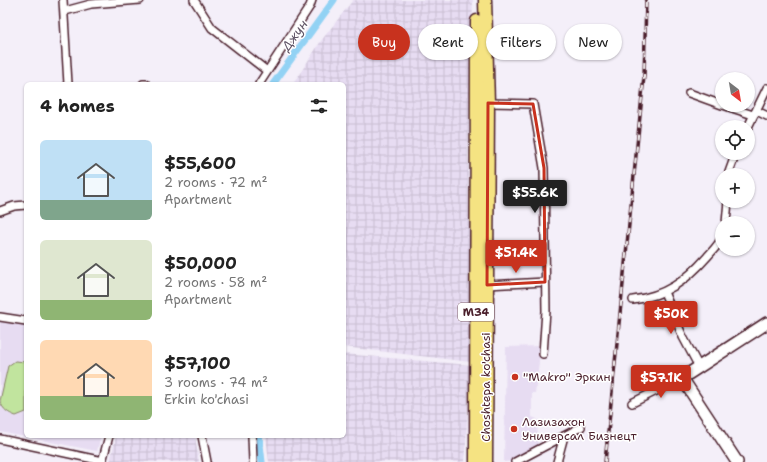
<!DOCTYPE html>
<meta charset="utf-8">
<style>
:root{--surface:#fff;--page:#f2f2f2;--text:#222;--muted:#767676;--accent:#c8321e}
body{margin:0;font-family:"Shantell Sans",sans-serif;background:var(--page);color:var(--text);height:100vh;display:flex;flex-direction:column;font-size:15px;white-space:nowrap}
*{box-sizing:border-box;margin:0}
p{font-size:13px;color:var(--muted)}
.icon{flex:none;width:22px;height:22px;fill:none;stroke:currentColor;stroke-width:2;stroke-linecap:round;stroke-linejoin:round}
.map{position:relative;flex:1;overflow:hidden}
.drawer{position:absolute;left:24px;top:82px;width:322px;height:356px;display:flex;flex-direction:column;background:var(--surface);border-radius:6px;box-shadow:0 1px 3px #0004}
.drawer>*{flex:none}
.guide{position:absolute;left:358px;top:24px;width:349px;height:36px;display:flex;gap:8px}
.needle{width:26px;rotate:149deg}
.tools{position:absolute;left:715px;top:72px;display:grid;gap:8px}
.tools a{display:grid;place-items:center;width:40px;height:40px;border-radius:50%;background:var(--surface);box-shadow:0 1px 3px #0004;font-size:20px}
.price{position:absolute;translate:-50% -34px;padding:0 9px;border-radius:4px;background:var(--accent);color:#fff;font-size:13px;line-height:26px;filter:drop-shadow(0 1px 2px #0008)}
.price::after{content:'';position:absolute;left:50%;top:24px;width:12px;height:9px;margin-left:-6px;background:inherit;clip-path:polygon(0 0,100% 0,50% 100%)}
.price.selected{background:#222;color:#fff}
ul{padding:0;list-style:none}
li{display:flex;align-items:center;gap:12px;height:100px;padding:0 16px}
li span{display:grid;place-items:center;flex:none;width:112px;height:80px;border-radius:6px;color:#555}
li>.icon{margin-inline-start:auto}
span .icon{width:48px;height:48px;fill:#fffc;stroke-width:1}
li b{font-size:17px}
h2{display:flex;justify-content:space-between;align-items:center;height:48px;padding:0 16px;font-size:17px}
.tag{padding:0 14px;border-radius:18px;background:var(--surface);box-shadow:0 1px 3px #0004;font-size:14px;line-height:36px}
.tag.selected{background:var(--accent);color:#fff}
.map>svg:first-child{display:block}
</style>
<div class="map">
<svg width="767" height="462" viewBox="0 0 767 462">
<defs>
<pattern id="industrial-grid" width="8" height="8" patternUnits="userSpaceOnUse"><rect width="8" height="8" fill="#e7dcf2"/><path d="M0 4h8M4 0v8" fill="none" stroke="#c8bcd0"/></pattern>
</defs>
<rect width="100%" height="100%" fill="#f4eff9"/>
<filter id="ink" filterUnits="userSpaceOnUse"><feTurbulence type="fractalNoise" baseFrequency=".025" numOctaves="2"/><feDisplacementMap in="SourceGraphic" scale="8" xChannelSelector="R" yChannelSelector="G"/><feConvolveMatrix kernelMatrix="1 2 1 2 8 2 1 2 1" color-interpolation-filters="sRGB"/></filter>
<g filter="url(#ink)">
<g fill="#e7dcf2">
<polygon points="0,322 26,324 26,436 101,436 97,451 0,432"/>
<polygon points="541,346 535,393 532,393 532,417 537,419 538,444 535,449 514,461 504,462 506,347"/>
</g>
<g fill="url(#industrial-grid)">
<polygon points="353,0 473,0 468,156 471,362 344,347 344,84 293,84 321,41"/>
<polygon points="344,354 470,365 465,462 269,462 266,436 344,436"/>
<polygon points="116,436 195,436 199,462 110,462"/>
</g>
<path fill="#c1e49e" stroke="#868264" d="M 15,361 L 26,362 L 26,412 L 16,416 C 8,413 3,410 0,401 L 8,366 Z"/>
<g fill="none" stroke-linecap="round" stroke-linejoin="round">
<g stroke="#92d2f4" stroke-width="7">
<polyline points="273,84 334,0"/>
<polyline points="259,436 262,462"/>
</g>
<g stroke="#4a1f2b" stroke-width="10">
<g id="street">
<polyline points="63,0 68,84"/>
<polyline points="194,0 212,28 267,71"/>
<polyline points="65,11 91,4 140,0"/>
<polyline points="143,84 146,84"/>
<polyline points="259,84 310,6 312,0"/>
<polyline points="689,93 722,105"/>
<polyline points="488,103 533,104 544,168 546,311 543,354"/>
<polyline points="723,105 753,115 757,111 767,116"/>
<polyline points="748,127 767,88"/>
<polyline points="728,175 736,153"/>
<polyline points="0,211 14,206 26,205"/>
<polyline points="726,223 728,201"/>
<polyline points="487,285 545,282"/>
<polyline points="664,292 683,337 699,367"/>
<path d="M 633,300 C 665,296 686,281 707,257 C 712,251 719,245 722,237"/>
<polyline points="0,317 26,321"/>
<polyline points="632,403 682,378"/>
<polyline points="202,436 207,462"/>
<polyline points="252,436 253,462"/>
<polyline points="0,439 103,461"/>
<polyline points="102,462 109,436"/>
<polyline points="515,462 581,427"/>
<polyline points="557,462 564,436"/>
</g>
</g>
<g stroke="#4a1f2b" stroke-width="14">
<polyline id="secondary" points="737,462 682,378 767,323"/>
</g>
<g stroke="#4a1f2b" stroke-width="15">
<g id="primary">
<polyline points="485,0 488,103 486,462"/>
<polyline points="476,462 477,21"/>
</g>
</g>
<use href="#street" stroke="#fff" stroke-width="7"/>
<use href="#secondary" stroke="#fff" stroke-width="11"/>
<use href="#primary" stroke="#f5e382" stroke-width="12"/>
<g stroke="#4a1f2b" stroke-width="3.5">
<polyline id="rail" points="605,462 644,76 646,0"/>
</g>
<use href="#rail" stroke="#fff" stroke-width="2" stroke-dasharray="6" stroke-linecap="butt"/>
</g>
</g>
<path fill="none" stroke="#c8321e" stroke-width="3" stroke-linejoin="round" d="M 488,103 L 533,104 L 544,168 L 545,282 L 487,285 Z"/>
<g fill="#c8321e" stroke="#fff" stroke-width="1.5">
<circle cx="515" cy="377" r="4"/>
<circle cx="514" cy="429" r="4"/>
</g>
<g text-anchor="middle" stroke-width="3" stroke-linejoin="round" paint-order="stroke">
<rect fill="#fff" stroke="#80626b" stroke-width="1" x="458" y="303" width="36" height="18" rx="3"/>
<g font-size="11" font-weight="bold" fill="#4a1f2b">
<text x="476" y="316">M34</text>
</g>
<g font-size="12" fill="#4a1f2b" stroke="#fff" text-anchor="start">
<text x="523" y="381">"Makro" Эркин</text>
<text x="522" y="426">Лазизахон<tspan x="522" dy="14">Универсал Бизнецт</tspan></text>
</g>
<g font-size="12" fill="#4a1f2b" stroke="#fff">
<text transform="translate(486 387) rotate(-90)" y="4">Choshtepa ko'chasi</text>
</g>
<g font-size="13" font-style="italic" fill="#605567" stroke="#fff">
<text transform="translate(294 35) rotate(-54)" y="5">Джун</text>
</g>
</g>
</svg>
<div class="tools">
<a><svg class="needle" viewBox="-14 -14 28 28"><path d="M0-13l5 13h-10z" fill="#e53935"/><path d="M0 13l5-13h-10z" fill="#767676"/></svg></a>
<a><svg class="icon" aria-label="locate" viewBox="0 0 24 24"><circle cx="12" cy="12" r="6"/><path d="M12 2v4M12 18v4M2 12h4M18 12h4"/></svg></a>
<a>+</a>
<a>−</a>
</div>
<b class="price selected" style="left:535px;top:214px">$55.6K</b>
<b class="price" style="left:516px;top:274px">$51.4K</b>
<b class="price" style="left:671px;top:335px">$50K</b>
<b class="price" style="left:661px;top:399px">$57.1K</b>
<div class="guide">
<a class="tag selected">Buy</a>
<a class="tag">Rent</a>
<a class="tag">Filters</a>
<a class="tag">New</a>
</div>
<section class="drawer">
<h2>4 homes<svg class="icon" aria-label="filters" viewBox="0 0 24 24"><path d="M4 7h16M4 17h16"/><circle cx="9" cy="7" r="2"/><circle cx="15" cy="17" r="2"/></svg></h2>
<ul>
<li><span style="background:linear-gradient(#bfe0f5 75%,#7fa58c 0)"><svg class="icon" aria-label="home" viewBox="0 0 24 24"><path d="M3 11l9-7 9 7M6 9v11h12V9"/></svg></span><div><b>$55,600</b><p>2 rooms · 72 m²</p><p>Apartment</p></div></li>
<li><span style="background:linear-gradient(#dfe7d0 75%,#8fb573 0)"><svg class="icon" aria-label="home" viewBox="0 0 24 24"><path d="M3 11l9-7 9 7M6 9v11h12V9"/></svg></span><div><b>$50,000</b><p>2 rooms · 58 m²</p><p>Apartment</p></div></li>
<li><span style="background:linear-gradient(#ffd9b3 70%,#8fb573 0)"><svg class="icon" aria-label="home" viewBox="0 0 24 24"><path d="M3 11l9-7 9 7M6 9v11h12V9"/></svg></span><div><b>$57,100</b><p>3 rooms · 74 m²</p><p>Erkin ko'chasi</p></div></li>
</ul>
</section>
</div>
